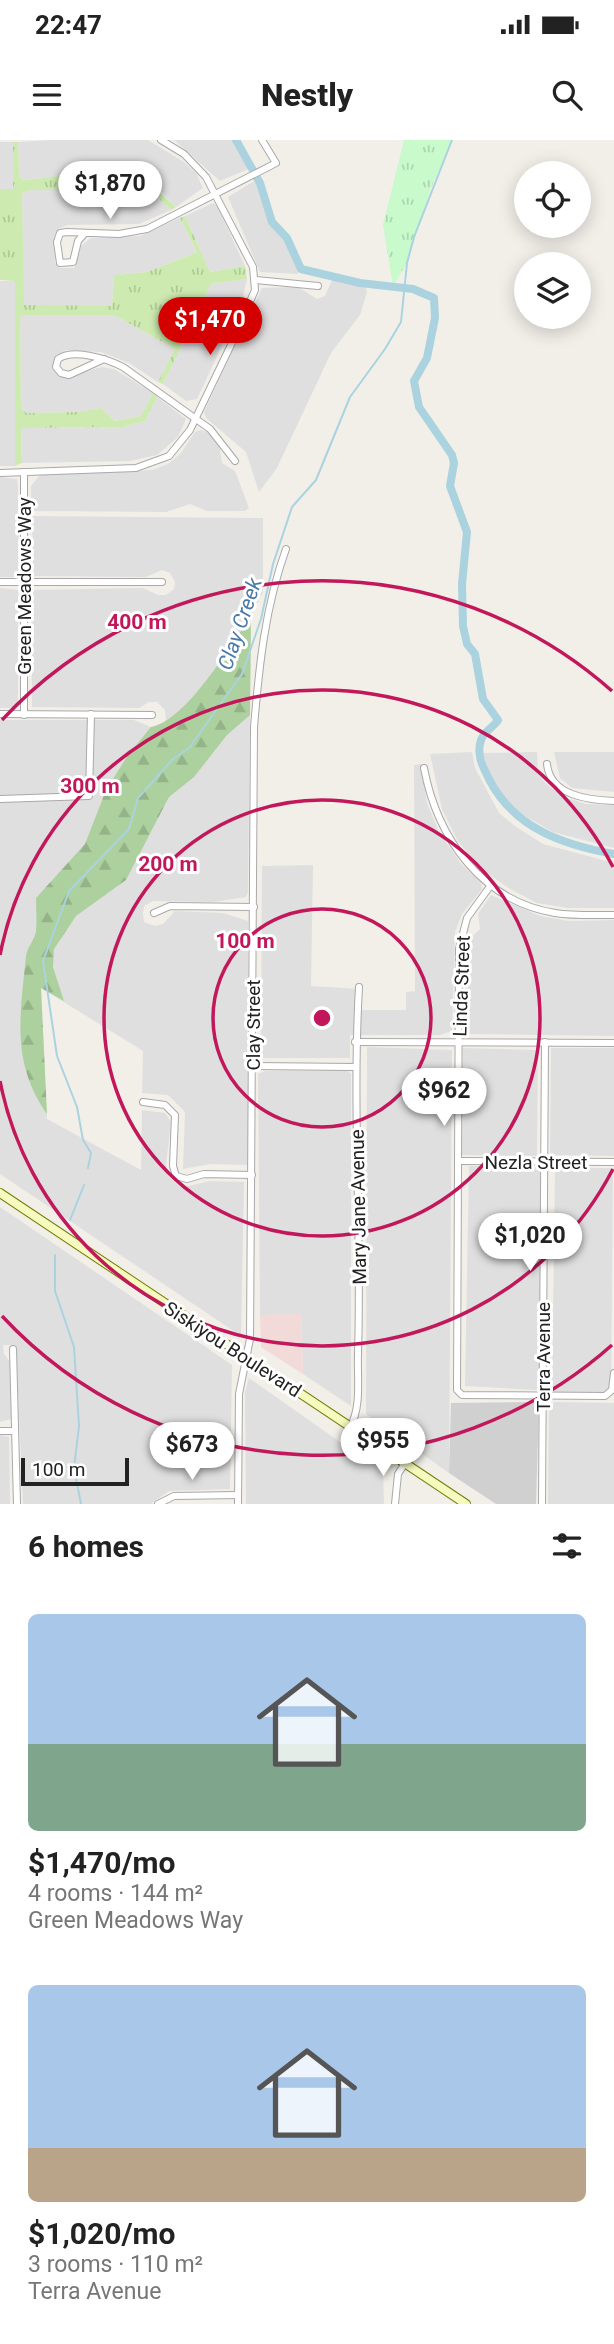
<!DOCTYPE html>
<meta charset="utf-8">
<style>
:root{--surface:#fff;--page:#f2f2f2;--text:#222;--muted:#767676;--accent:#d40000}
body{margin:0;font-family:Roboto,sans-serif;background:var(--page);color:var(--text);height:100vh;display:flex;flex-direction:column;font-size:26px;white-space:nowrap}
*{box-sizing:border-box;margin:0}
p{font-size:23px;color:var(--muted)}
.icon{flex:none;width:38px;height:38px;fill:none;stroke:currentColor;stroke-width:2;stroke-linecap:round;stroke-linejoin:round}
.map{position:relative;height:1364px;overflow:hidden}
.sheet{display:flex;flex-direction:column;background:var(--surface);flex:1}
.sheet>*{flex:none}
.controls{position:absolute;left:514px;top:21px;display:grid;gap:14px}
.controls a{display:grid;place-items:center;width:77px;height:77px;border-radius:50%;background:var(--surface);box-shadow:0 4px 18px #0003;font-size:35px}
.scale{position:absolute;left:21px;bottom:18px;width:108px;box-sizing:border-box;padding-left:7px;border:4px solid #222;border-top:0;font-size:19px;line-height:24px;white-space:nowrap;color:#222;-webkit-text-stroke:5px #fff;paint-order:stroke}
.price{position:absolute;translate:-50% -60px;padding:0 16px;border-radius:24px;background:#fff;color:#222;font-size:23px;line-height:46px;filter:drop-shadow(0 2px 4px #0008)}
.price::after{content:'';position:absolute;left:50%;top:42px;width:21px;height:16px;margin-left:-10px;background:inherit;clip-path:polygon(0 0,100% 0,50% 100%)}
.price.current{background:var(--accent);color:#fff}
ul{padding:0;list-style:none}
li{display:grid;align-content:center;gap:14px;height:371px;padding:0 28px}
li span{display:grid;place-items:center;height:217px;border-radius:10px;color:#555}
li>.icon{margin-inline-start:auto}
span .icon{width:126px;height:126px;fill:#fffc;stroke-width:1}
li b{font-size:30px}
h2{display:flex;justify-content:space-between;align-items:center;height:84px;padding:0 28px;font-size:30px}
.status{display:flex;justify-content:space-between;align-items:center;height:49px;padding:0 35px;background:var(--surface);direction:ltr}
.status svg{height:19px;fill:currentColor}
header{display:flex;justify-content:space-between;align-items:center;height:91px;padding:0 28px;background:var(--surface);font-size:32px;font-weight:800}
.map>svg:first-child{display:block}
</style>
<div class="status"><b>22:47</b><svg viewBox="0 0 49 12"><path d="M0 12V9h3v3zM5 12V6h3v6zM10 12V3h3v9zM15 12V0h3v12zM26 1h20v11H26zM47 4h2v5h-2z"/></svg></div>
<header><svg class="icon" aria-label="menu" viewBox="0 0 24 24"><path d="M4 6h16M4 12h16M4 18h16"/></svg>Nestly<svg class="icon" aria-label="search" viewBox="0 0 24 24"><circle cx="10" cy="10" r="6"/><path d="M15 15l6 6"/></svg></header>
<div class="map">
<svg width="614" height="1364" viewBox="0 0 614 1364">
<defs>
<pattern id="grass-tufts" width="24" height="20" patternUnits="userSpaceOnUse" patternTransform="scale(1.75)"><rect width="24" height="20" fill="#cdebb0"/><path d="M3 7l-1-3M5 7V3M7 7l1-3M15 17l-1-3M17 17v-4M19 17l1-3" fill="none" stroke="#b0c997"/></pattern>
<pattern id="forest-firs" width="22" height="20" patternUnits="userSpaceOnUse" patternTransform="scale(1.75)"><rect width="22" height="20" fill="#add19e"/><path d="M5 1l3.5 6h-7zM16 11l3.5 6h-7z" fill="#95b388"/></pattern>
<pattern id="park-tufts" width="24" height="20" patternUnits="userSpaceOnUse" patternTransform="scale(1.75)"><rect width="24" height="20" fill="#c8facc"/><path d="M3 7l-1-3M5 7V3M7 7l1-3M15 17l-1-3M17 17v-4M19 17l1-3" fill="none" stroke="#acd6af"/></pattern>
</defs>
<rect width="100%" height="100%" fill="#f2efe9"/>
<g fill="#e0dfdf">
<polygon points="51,0 148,0 184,22 196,33 203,48 176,67 157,48 114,31 23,40 19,36 18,2"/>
<polygon points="174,0 233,0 251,28 220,41"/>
<polygon points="0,2 13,2 13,50 0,49"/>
<polygon points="256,40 272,77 294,109 298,134 260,132 228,57"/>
<polygon points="132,41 152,52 171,70 139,84 67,85 58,89 54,96 55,123 60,128 74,128 81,106 91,98 140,96 180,78 197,112 147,132 114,135 112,166 23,166 22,54 29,50 107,50"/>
<polygon points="213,63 217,66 245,126 210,132 185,76"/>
<polygon points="333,138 365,147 367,152 360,175 331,213 277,328 259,352 246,312 206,278 204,272 262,148 298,147 317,159 325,156"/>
<polygon points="247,139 241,165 197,259 186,261 163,244 211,144"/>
<rect x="0" y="141" width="15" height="185"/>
<polygon points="20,175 114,175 175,209 158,242 129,223 101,212 66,210 56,215 56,232 63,237 102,227 114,229 153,253 141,276 115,281 101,268 77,272 26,273 21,268"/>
<polygon points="157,257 186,279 178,297 157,315 130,321 22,323 21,288 123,287 145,281"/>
<polygon points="201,290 207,292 219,303 222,323 235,331 249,368 245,371 207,371 190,364 166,372 31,371 31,346 40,335 152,330 168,324 181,313 195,292"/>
<polygon points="0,337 17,339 18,347 19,431 15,437 0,437"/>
<polygon points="32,376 263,378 263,452 251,477 248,752 246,757 214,762 153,761 144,766 143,774 144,782 155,786 163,784 175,771 223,773 248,781 248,1025 211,1024 183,1029 185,972 168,955 142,953 143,911 41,848 47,979 141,1030 142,970 165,973 171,982 166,1025 168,1036 175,1043 184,1047 210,1041 244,1042 241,1196 0,1034 0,580 134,580 151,587 161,586 166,580 165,570 157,562 149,562 139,568 32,567 31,450 143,448 158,455 166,455 174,449 175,442 170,433 162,430 146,437 33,436"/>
<polygon points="0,448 18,450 18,564 13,568 0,568"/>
<polygon points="472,612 475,628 499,673 515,686 543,704 614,723 614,768 568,768 537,763 510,749 480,728 457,700 442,669 430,614"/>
<polygon points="537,612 538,629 544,642 564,657 586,664 614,665 614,708 553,692 525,676 506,660 490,634 483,613"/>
<polygon points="554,612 614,612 614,652 572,648 560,638"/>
<polygon points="421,624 427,663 439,692 462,725 481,742 482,749 462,774 455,792 452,891 440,895 350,895 350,918 261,918 262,726 313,725 311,846 360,849 360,870 406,870 406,852 415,851 414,625"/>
<polygon points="491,755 540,776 569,781 614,780 614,896 465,894 465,803 480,789 478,774"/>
<polygon points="367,907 452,910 449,1333 366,1274"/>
<polygon points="463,908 538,910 537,1016 462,1015"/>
<polygon points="551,908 614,908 614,1016 550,1015"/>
<polygon points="347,930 351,934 351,1266 303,1234 301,1175 260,1175 258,934 265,931"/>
<polygon points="469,1026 539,1027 542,1030 539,1248 536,1250 465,1246"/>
<polygon points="558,1028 611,1028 613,1032 611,1254 552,1252 555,1030"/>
<polygon points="0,1067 232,1225 230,1349 169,1351 151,1364 23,1364 16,1205 3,1205 4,1214 10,1222 11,1279 0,1282"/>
<polygon points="249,1238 340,1302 383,1327 384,1364 246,1364 245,1252"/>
<polygon points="555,1262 614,1263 614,1364 548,1364 549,1267"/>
<polygon points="0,1295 9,1297 10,1364 0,1364"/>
</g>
<polygon fill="#f2dad9" points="301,1174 301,1181 303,1234 261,1207 260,1175"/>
<polygon fill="#d0d0d0" points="539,1262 536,1364 496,1364 449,1333 451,1263"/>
<path fill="url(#grass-tufts)" d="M 13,2 L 18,2 L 19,36 L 23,40 C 88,35 123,15 176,67 L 171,70 L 152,52 L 132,41 L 107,50 L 29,50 L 22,54 L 24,165 L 112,166 L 114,135 L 147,132 L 197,112 L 180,78 L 185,76 L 210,132 L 245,126 L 247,139 L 211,144 L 163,244 L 158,242 L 175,209 L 114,175 L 20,175 L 21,268 L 26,273 L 77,272 L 101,268 L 115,281 L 141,276 L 153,253 L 157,257 L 145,281 L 123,287 L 21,288 L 22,323 L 15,326 L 15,141 L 0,140 L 0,49 L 13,49 Z"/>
<path fill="url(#forest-firs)" d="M 251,476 L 250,575 L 227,595 L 194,637 L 169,657 L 126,740 L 76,776 L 54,809 L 53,827 L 64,861 L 41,848 L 47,974 C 11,923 20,875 26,816 C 27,807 35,800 36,791 C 37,780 36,769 36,758 L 85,704 L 106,650 L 128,615 L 151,587 C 186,581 230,506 251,476 Z"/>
<polygon fill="url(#park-tufts)" points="404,0 452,0 431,48 407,123 393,146 383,85"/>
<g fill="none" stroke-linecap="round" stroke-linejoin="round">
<g stroke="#aad3df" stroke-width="2">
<polyline points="88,1028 91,1013 83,1000 77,967 57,916 43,821 69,751 129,689 138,658 173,619 189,608 242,534 261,479 273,424 292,367 316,340 350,257 385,209 401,182 407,123 414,97 452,0"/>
<polyline points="70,1080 84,1045"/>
<polyline points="55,1115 55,1151 74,1207 79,1286 74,1328 81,1364"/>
</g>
<path stroke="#aad3df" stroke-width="8" d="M 236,0 L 260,43 L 272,82 L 287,98 L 301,129 L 360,143 L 413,149 L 434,158 L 435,178 L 427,218 L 414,241 L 419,267 L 452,315 L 454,323 L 450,346 L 467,392 L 462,444 L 463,486 L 467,504 L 475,514 L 483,559 L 498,580 C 494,587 484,591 481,600 C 476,615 483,627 490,641 C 515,688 563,705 614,714"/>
<g stroke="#a9a9a9" stroke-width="8">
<g id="street">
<polyline points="85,93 78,101 73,122 60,123 57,102 60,93 67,92 119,94 147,89 276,23 262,0"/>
<polyline points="256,140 318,146"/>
<path d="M 104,219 L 69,235 L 61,233 L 56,227 L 58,219 C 74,208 107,219 123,227 L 210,289 L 235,321"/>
<polyline points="24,332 24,575"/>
<polyline points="0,333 136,328 169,316 190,290 230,207 255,150 253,127 206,37 184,14 161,0"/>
<polyline points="0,442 162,442"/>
<polyline points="0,574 152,575"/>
<path d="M 547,624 C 550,656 589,660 614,661"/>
<path d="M 424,628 C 437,697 481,761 555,773 C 574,776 595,775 614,775"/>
<polyline points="0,659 89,656 91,574"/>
<polyline points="491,745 467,778 459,809 457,1250 462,1255 605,1256 612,1250 614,1233"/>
<polyline points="154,773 170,766 254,767"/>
<polyline points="355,902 614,903"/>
<polyline points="254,926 356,927"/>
<polyline points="143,962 165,965 175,975 173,1026 176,1036 187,1039 204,1034 252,1035"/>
<polyline points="458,1021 614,1022"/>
<polyline points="13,1209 17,1364"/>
<path d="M 350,1287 C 362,1267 357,1236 358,1214 C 362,1091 352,969 359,847"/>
<polyline points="0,1291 14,1291"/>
<polyline points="158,1364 174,1356 238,1355"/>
<path d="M 238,1364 L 239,1254 L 250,1199 L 254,587 C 259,527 265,467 286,409"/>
<polyline points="395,1364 398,1334 405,1323"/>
<polyline points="542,1364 545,902"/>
</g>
</g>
<g stroke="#707d05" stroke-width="10">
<polyline id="secondary" points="0,1053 466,1364"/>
</g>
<use href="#street" stroke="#fff" stroke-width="6"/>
<use href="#secondary" stroke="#f7fabf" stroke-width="8"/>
</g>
<g fill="none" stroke="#c2185b" stroke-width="3.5">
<circle cx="322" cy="878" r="109"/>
<circle cx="322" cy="878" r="218"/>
<path d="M613 1029A328 328 0 0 1 0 941M0 815A328 328 0 0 1 613 727"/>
<path d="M612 1205A437 437 0 0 1 2 1176M2 580A437 437 0 0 1 612 551"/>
</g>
<g text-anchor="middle" stroke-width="6" stroke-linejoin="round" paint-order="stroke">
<g font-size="19" fill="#222" stroke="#fff">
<text transform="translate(24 446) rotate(-90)" y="7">Green Meadows Way</text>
<text transform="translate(461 846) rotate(-88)" y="7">Linda Street</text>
<text transform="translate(253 885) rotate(-90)" y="7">Clay Street</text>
<text x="536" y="1029">Nezla Street</text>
<text transform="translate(358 1067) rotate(-91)" y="7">Mary Jane Avenue</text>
<text transform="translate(233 1209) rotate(33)" y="7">Siskiyou Boulevard</text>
<text transform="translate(543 1217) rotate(-90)" y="7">Terra Avenue</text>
</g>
<g font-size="21" font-style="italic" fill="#4a7aab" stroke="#fff">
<text transform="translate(240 484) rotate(-71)" y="7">Clay Creek</text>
</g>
</g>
<circle cx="322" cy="878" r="10" fill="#c2185b" stroke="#fff" stroke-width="3.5"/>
<g font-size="21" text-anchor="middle" font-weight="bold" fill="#c2185b" stroke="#fff" stroke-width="6" stroke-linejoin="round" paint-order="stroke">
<text x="137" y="489">400 m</text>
<text x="90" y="653">300 m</text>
<text x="168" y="731">200 m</text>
<text x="245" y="808">100 m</text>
</g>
</svg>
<div class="controls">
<a><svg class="icon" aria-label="locate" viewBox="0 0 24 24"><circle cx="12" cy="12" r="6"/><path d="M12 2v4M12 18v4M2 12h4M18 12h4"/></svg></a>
<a><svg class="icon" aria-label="layers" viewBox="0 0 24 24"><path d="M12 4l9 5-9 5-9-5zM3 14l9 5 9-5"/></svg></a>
</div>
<div class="scale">100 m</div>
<b class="price" style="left:110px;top:81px">$1,870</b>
<b class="price current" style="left:210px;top:217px">$1,470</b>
<b class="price" style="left:444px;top:988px">$962</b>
<b class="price" style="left:530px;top:1133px">$1,020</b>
<b class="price" style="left:383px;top:1338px">$955</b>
<b class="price" style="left:192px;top:1342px">$673</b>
</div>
<section class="sheet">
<h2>6 homes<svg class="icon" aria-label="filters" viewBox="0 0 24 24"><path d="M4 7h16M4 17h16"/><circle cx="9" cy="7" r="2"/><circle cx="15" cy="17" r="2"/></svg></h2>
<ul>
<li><span style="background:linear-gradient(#a9c7e8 60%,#7fa58c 0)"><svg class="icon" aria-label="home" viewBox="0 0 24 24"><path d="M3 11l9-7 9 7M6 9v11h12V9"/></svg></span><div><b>$1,470/mo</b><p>4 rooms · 144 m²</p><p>Green Meadows Way</p></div></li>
<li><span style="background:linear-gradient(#a9c7e8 75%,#b9a48a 0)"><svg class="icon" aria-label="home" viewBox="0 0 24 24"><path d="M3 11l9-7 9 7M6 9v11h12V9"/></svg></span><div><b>$1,020/mo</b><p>3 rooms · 110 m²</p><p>Terra Avenue</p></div></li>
</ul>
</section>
